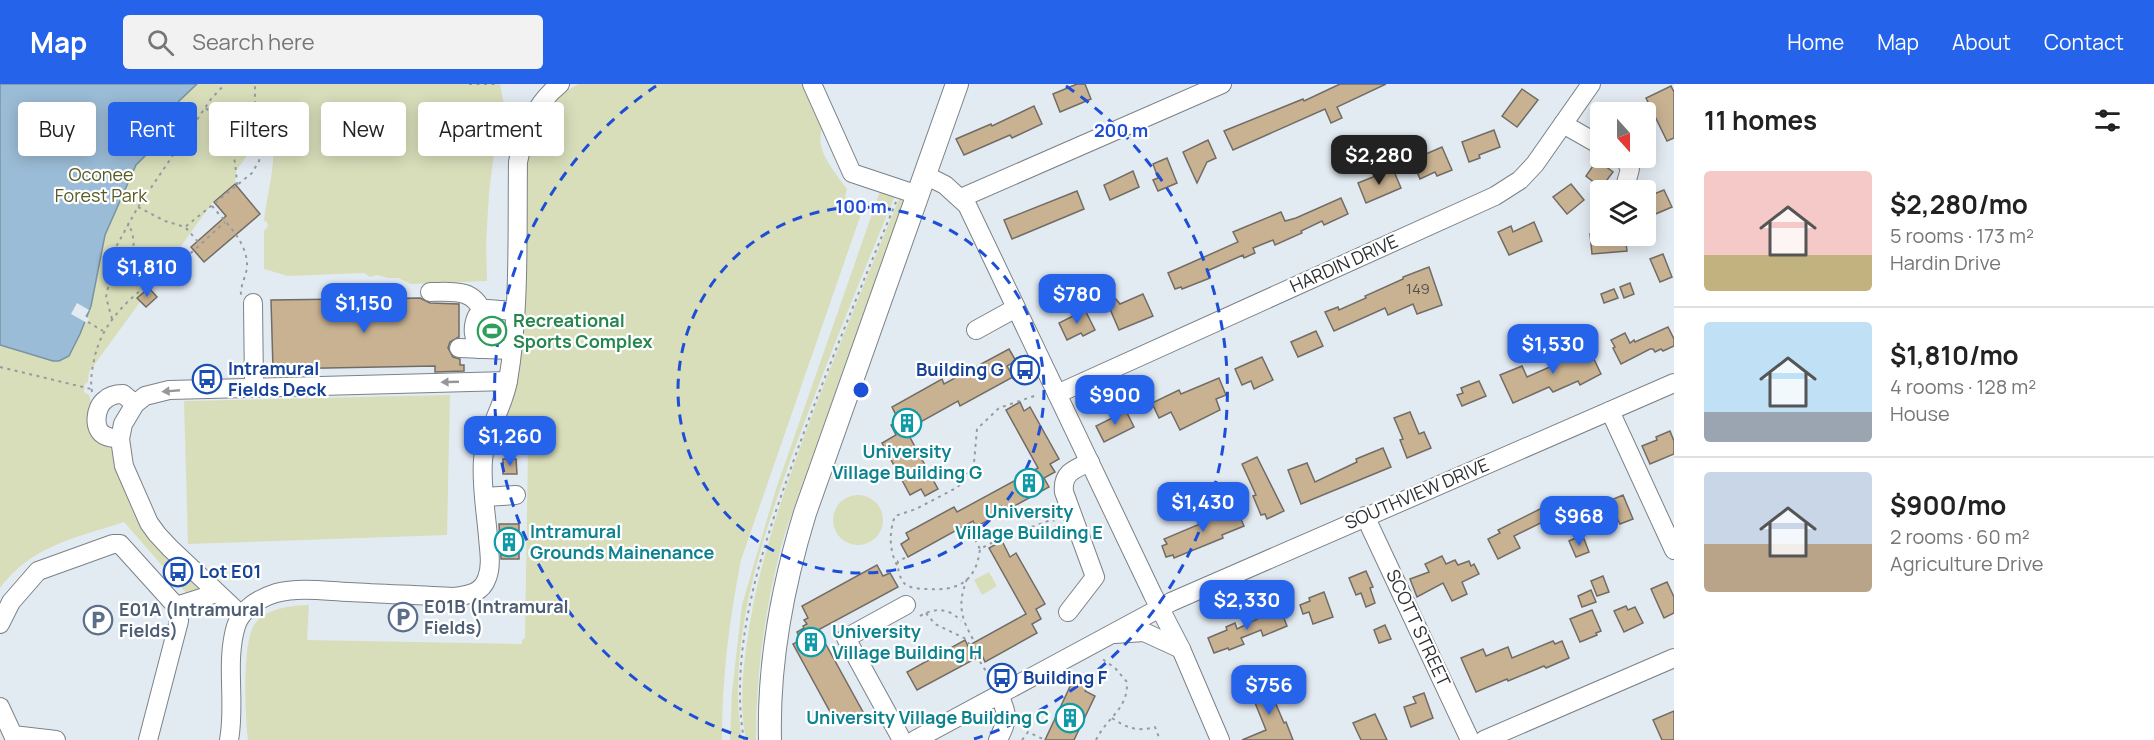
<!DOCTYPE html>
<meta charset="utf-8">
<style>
:root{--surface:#fff;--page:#f2f2f2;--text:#222;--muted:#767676;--line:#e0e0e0;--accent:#2563eb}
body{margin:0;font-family:Manrope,sans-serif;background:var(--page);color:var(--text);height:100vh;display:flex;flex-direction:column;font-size:22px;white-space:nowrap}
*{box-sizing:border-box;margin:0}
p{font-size:20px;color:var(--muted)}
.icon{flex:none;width:33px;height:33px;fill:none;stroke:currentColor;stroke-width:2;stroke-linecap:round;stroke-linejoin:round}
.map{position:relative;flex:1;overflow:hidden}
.panel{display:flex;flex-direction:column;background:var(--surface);width:480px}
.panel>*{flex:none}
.banner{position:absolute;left:18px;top:18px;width:570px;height:54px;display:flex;gap:12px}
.needle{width:39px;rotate:159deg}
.controls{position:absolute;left:1590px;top:18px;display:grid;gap:12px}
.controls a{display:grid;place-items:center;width:66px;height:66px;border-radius:6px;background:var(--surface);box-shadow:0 3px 15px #0003;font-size:30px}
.price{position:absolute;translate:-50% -51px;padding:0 14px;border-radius:12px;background:var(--accent);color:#fff;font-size:20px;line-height:39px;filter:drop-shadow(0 2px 3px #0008)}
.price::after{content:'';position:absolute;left:50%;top:36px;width:18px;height:14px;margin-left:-9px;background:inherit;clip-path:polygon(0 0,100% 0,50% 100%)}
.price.on{background:#222;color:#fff}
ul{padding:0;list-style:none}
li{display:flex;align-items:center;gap:18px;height:150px;padding:0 30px}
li+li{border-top:2px solid var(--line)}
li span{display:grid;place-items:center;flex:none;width:168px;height:120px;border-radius:6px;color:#555}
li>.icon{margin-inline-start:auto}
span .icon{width:72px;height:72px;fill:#fffc;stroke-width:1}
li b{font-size:26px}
h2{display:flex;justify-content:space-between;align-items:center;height:72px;padding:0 30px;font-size:26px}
.chip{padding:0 21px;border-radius:6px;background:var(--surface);box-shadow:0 3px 15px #0003;font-size:21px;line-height:54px}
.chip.on{background:var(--accent);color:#fff}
header{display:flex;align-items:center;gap:36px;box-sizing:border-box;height:84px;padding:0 30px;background:var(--accent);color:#fff}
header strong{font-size:28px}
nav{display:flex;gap:33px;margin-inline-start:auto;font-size:21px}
.search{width:420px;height:54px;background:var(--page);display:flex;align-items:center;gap:15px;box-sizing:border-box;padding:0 21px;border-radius:6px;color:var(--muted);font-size:22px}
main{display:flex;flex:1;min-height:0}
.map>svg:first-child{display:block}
</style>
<header>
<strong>Map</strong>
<div class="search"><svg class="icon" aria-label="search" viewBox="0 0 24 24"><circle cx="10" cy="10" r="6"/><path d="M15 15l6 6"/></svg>Search here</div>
<nav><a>Home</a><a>Map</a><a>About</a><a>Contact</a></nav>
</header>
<main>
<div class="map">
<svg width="1674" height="656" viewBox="0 0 1674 656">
<rect width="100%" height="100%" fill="#e3ebf2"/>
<g fill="#d8deba">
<path d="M 0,0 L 500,0 L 504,21 L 495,61 L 489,109 L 486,161 L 487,197 L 411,200 L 398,194 L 388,194 L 377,191 L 370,193 L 364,189 L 288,192 L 264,185 L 264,147 L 268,142 L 267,138 L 264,137 C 267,105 280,72 269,41 L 236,87 L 235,99 L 213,118 L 89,288 L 88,298 L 85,300 L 84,308 L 89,311 L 103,360 L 113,366 L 177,480 L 174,486 L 182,493 L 188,488 L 203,507 L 188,511 L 124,438 C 76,454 32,461 0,504 Z"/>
<path d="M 579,0 L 808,0 L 826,38 C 809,60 834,87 847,105 L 845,112 L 861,130 L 741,476 C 729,538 722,593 722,656 L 248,656 C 245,631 242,562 254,541 C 264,525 291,521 309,521 L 307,556 L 522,560 L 522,556 L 525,554 L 528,364 L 492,365 L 514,311 L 525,82 L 537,40 L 557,12 Z"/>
<path d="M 880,107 L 896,109 C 866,182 836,255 808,329 C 771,428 724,549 742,656 L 730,656 L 732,608 L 742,521 L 775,408 Z"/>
<path d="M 901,110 L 904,115 L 785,449 C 766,517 756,585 756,656 L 746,656 C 740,626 742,595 746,565 C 756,484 784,406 813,329 C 841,256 871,183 901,110 Z"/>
<polygon points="450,311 447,451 188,460 184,317"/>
<circle cx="858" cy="436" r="25"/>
<polygon points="989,488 997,502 982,511 974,496"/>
</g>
<g fill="#9bbcd6" stroke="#7a92a4" stroke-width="1.5">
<polygon points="0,0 197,0 179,17 146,71 136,81 105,151 91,222 80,250 69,272 59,277 53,277 0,261"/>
<polygon points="1199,404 1203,414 1183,422 1179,412"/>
</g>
<polygon fill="#e3ebf2" points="77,219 89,226 85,232 89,235 87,239 71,230"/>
<g fill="#c9b292" stroke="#716c65" stroke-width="1.5">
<polygon points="1077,0 1085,0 1091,15 1060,28 1053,10"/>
<polygon points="1340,0 1386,0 1337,23 1342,34 1331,39 1325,25 1233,66 1224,47 1303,15 1304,17"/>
<polygon points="1671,2 1674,8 1674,54 1667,57 1646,14"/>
<polygon points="1522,5 1538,16 1517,43 1502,32"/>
<polygon points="1034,22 1042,40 1012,54 1010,51 964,71 956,55 991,40 992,42"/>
<polygon points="1494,46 1500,63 1479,71 1480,74 1469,78 1462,58"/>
<polygon points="1208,56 1216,74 1207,78 1197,99 1183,68"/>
<polygon points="1442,63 1452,86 1437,92 1435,88 1420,95 1412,76"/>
<polygon points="1167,74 1177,99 1158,107 1153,96 1158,94 1153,80"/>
<polygon points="1597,76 1613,88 1601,104 1586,92"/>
<polygon points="1393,85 1401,104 1366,119 1358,99"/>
<polygon points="1133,87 1139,103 1110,116 1104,101"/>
<polygon points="235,100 260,130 204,178 191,163 226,132 214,118"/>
<polygon points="1571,100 1584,116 1567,130 1553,113"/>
<polygon points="1664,106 1672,123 1646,134 1646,113"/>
<polygon points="1077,107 1084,125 1012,155 1004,136"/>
<polygon points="1341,114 1348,130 1324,141 1322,137 1301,147 1302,149 1275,161 1273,156 1253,164 1255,169 1244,174 1243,171 1207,187 1210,194 1182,205 1181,203 1175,205 1168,189 1238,158 1233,148 1281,128 1285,137 1296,134"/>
<polygon points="1534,138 1542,157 1509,171 1498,148 1511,142 1513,148"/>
<polygon points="1600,149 1600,152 1625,152 1627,167 1592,170 1590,150"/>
<polygon points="1663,170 1672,193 1660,198 1650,175"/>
<polygon points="1429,183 1442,221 1417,230 1413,220 1388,231 1385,224 1334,247 1325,228 1338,223 1339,226 1366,214 1365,212 1403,195 1403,193"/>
<polygon points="1630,199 1634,210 1624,214 1620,203"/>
<polygon points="149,204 157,213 146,223 137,214"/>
<polygon points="1614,205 1618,214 1604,219 1601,210"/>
<polygon points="1143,210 1153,232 1119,246 1107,218 1115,214 1120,220"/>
<polygon points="420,214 430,219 459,220 459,253 450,258 448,264 453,273 460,275 460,281 464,281 464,287 435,288 435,282 273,285 271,216"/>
<polygon points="1085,226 1095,246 1083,252 1081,249 1067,256 1059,239"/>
<polygon points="1668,243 1674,255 1674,262 1663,267 1661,265 1655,268 1653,265 1650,265 1621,280 1613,264 1615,263 1611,256 1625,249 1630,259 1634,256 1635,258"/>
<polygon points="1316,247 1323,262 1298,273 1291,258"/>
<polygon points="1579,259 1584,269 1590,267 1601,290 1580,301 1578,297 1553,308 1549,303 1513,319 1500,291 1522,282 1527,293 1552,282 1550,277 1570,268 1568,264"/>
<polygon points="1009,265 1016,277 1007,282 1013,293 960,322 958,317 906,346 938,405 925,412 921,405 910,411 882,359 896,351 891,341 899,337 892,323 942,295 944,300"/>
<polygon points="1262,273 1273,296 1254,305 1251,297 1242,301 1235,285"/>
<polygon points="1219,294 1226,311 1216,315 1220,326 1180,346 1171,328 1159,334 1152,319 1179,306 1181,310"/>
<polygon points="1479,297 1486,312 1462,322 1457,311 1463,309 1461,304"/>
<polygon points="1020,318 1024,327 1030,323 1059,375 1050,380 1055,388 1044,394 1049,403 976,443 973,437 908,473 901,460 909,455 906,449 954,423 957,428 1038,384 1006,326"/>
<polygon points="1126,327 1134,343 1104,358 1096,342"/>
<polygon points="1410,328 1419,350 1424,348 1431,364 1407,374 1400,356 1403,355 1394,334"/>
<polygon points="1670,347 1674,357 1674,370 1650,380 1642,362 1657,356 1656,353"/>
<polygon points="1383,364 1391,383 1301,420 1288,386 1307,379 1315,398 1357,378 1356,375"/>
<polygon points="1257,373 1284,427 1267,435 1265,430 1261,431 1253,412 1256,411 1242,380"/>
<polygon points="503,375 516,375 517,390 503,390"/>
<polygon points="1623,411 1633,435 1620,440 1617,434 1606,439 1599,424 1603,422 1602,420"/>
<polygon points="1236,424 1244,442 1222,451 1223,454 1174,474 1173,471 1166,473 1162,462 1167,460 1164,455 1200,440 1196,433 1211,426 1214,433"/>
<polygon points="1542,424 1547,436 1514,452 1520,464 1498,475 1488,455 1500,449 1498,446"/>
<polygon points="499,440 519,440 519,475 501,475"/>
<polygon points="1580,452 1581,456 1584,455 1589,468 1576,473 1569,457"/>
<polygon points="1002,457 1010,473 1016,469 1045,520 1036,525 1041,535 1032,540 1037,549 985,578 982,571 917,606 907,588 965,556 968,562 1026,530 989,464"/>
<polygon points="1442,472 1446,480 1455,476 1458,481 1469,477 1471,482 1474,480 1479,490 1462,498 1467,510 1452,517 1443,499 1417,513 1410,495 1429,488 1425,480"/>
<polygon points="877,481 883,492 890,489 898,503 818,546 863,628 849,636 845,629 834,635 793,560 801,556 797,548 804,544 803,542 807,540 804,536 808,534 802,522"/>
<polygon points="1366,487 1373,503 1370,504 1375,519 1366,523 1361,509 1356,511 1349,494"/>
<polygon points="1603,492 1609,508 1597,512 1591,497"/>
<polygon points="1667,498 1674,513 1674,529 1664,534 1651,505"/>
<polygon points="1591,506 1596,518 1582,523 1578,512"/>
<polygon points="1324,508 1333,533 1313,540 1309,528 1303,530 1300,521 1310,517 1309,514"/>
<polygon points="1626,522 1628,526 1635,523 1643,539 1624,548 1614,527"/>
<polygon points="1280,524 1287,542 1263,552 1261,546 1241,554 1244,560 1229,566 1228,564 1214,569 1208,554 1227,546 1226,543 1235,539 1237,545"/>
<polygon points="1592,526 1601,547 1596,549 1597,551 1580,558 1570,535"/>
<polygon points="1385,541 1391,555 1379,559 1374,546"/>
<polygon points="1553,557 1555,560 1562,557 1569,574 1546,584 1544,582 1508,597 1507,595 1476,608 1461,574 1483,565 1486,572 1508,563 1512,574"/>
<polygon points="1249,582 1254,594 1242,598 1238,586"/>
<polygon points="1074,594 1088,600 1085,607 1095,612 1074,656 1045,656"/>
<polygon points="1266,597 1284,639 1286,638 1293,656 1242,656 1266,646 1249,604"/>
<polygon points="1424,609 1433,634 1411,643 1404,623 1416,619 1413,613"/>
<polygon points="1674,627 1674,656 1662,656 1653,636"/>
<polygon points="1375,630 1387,656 1361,656 1353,639"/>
</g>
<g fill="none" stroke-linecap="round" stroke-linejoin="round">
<g stroke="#7b8288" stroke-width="20">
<g id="minor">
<polyline points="812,0 852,89 918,111"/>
<polyline points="1563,40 1600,61"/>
<polyline points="1624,74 1630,85 1624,106"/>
<polyline points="925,91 945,101 967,121 1153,511 1181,565 1220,656"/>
<polyline points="961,114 1222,0"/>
<path d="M 430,208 C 451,208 474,204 482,228"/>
<polyline points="253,219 254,303"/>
<polyline points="976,246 1016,224"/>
<polyline points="459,264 511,266"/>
<path d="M 479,265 C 474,253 471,245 477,232 L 488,225 L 514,227"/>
<polyline points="1057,310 1495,112 1520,96 1535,80 1591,0"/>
<polyline points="1610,327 1674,466"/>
<path d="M 120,355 C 116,354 110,354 106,352 C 92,347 95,323 105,316 C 110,311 116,310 123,310 L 135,320"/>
<polyline points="485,413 516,411"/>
<polyline points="1365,432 1470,656"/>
<polyline points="176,522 217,509"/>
<path d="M 1068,528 L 1095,493 L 1064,408 C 1062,389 1074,385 1090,378"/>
<polyline points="241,531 170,464 157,450 149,439 124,382 120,355 123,340 135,320 145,312 169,306 508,297"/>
<polyline points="0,540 11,518 38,487 113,460 120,460 176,522 179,537 148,656"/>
<polyline points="1115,550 1144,548 1181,565"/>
<polyline points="0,623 13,651 56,656"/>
<path d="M 229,656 C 236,619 225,579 236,542 C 241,525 260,514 276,509 C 300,503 325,507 349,508 C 384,510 419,511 454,513 C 469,511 482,509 487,494 C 492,481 489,467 488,453 C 486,428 481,401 483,376 C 485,348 503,325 508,297 C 520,227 517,150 518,78 C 524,47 535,20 560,0"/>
<polyline points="902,656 846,554 906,521"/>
<polyline points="915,656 1171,518 1674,299"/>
<path d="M 998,656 C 1008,635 1009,632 999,611"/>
<polyline points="1484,656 1674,574"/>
</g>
</g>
<g stroke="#7b8288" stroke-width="24">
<path id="major" d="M 770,656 C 768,578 782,504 805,429 L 957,0"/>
</g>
<g stroke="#959ba0" stroke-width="2" stroke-dasharray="3 4.5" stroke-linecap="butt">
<polyline points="469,0 496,0"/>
<path d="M 206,24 C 231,50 235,67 237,101"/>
<path d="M 212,122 C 226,139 248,158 247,183 C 246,193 240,202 241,211"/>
<polyline points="138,123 165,137 185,143 252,89 259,77 264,55 255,27 255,0"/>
<polyline points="186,144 200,160"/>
<path d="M 111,189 C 134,181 139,160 128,139"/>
<polyline points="112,235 106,213 117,161 138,123 211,15 225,0"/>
<polyline points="88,238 103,247"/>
<polyline points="0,283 91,305"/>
<path d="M 92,308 C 90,297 92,287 94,276 C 104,227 146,202 183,175 C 198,164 211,150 225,138"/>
<polyline points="968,442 980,465"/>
<path d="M 905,474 L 898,477 C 897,483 900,495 904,499 C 908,504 920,505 927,505 C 957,507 976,499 980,465 L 997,456 L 1053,435 L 1060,454"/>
<path d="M 897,481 C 889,466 889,448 895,432 L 916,425 L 958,403 L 974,379 L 977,345 L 999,324 L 1037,311"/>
<path d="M 967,495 C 957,521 961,534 974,557"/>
<polyline points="926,529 935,540 966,555 992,597"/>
<path d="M 920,532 C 935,523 949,524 961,537"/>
<path d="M 1112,634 C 1127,644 1137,648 1155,643 L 1160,656"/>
<path d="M 744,656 C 727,559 767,450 800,359 C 830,278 863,198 896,118"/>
<polyline points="1022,656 1028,648 1045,656"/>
<path d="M 1096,656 C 1107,633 1128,626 1127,598 L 1115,584 L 1101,574"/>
</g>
<use href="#minor" stroke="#fff" stroke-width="18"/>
<use href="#major" stroke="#fff" stroke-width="22"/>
</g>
<defs><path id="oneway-solid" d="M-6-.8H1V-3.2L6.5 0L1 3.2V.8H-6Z" transform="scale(1.5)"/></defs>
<g fill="#969798">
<use href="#oneway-solid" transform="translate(450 298) rotate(178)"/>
<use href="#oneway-solid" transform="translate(171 307) rotate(175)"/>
</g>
<g fill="none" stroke="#1d4ed8" stroke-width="3" stroke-dasharray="10 8">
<circle cx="861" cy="306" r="183"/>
<path d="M748 655A367 367 0 0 1 656 2M1066 2A367 367 0 0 1 974 655"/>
</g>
<defs>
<g id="stadium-ring" transform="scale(1.5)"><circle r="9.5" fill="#fff" stroke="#2e9e5b" stroke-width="1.5"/><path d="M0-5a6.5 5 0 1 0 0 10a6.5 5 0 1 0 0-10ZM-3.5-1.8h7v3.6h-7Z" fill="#2e9e5b"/></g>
<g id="bus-ring" transform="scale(1.5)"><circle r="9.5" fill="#fff" stroke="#1a4fb4" stroke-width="1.5"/><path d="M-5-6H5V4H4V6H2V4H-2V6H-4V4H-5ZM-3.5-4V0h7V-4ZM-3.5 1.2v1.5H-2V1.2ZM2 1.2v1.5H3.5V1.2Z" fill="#1a4fb4"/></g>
<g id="building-ring" transform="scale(1.5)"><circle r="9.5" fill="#fff" stroke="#0f9aa8" stroke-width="1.5"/><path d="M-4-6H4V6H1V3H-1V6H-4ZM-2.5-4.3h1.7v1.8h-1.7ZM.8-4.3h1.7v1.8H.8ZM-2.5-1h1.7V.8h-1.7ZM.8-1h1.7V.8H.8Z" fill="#0f9aa8"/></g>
<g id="parking-ring" transform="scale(1.5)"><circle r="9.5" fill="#fff" stroke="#5c6f8a" stroke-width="1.5"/><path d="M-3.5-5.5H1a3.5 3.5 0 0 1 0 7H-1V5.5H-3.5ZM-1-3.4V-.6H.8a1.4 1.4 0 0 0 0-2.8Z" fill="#5c6f8a"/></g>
</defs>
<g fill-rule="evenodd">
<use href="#stadium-ring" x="492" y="247"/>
<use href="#bus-ring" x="1025" y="286"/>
<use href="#bus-ring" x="207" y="295"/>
<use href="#building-ring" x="907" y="339"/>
<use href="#building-ring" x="1029" y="399"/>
<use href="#building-ring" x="509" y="458"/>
<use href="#bus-ring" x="178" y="488"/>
<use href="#parking-ring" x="403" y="533"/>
<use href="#parking-ring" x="98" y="536"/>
<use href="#building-ring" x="811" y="558"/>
<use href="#bus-ring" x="1002" y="594"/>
<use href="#building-ring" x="1070" y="634"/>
</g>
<g text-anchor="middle" stroke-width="4.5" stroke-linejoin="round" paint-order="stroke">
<g font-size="15" fill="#535049">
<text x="1418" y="210">149</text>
</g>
<g font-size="18" fill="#575d22" stroke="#fff">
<text x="101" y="97">Oconee<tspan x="101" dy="21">Forest Park</tspan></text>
</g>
<g font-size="18" fill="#2c2f31" stroke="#fff">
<text transform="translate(1344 180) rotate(-24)" y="6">HARDIN DRIVE</text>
<text transform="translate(1417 410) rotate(-23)" y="6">SOUTHVIEW DRIVE</text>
<text transform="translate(1418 544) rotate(65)" y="6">SCOTT STREET</text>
</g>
<g font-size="18" font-weight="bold" fill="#27864d" stroke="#fff" text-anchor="start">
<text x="513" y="243">Recreational<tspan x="513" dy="21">Sports Complex</tspan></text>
</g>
<g font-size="18" font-weight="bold" fill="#164399" stroke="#fff" text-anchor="start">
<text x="228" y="291">Intramural<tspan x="228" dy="21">Fields Deck</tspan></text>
<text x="1004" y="292" text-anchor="end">Building G</text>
<text x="199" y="494">Lot E01</text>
<text x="1023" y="600">Building F</text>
</g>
<g font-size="18" font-weight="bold" fill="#0d838f" stroke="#fff">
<text x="907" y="374">University<tspan x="907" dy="21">Village Building G</tspan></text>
<text x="1029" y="434">University<tspan x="1029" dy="21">Village Building E</tspan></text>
<text x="530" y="454" text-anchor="start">Intramural<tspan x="530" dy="21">Grounds Mainenance</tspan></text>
<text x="832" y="554" text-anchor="start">University<tspan x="832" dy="21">Village Building H</tspan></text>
<text x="1049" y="640" text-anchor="end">University Village Building C</text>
</g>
<g font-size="18" font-weight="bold" fill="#4e5e75" stroke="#fff" text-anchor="start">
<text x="424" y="529">E01B (Intramural<tspan x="424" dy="21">Fields)</tspan></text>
<text x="119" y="532">E01A (Intramural<tspan x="119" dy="21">Fields)</tspan></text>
</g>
</g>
<circle cx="861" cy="306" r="9" fill="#1d4ed8" stroke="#fff" stroke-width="3"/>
<g font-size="18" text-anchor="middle" font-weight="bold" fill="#1d4ed8" stroke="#fff" stroke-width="4.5" stroke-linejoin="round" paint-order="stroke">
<text x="1121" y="53">200 m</text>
<text x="861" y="129">100 m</text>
</g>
</svg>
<div class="controls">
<a><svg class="needle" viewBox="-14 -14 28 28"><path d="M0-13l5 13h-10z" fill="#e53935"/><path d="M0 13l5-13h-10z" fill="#767676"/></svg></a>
<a><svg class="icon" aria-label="layers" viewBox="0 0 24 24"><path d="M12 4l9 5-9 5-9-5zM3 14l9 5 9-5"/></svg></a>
</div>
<b class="price on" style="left:1379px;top:102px">$2,280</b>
<b class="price" style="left:147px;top:214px">$1,810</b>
<b class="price" style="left:1077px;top:241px">$780</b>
<b class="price" style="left:364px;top:250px">$1,150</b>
<b class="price" style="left:1553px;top:291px">$1,530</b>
<b class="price" style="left:1115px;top:342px">$900</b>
<b class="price" style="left:510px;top:383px">$1,260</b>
<b class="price" style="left:1203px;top:449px">$1,430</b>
<b class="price" style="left:1579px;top:463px">$968</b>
<b class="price" style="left:1247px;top:547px">$2,330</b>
<b class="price" style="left:1269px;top:632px">$756</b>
<div class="banner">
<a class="chip">Buy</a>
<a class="chip on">Rent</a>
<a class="chip">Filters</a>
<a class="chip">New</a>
<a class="chip">Apartment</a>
</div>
</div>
<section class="panel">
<h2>11 homes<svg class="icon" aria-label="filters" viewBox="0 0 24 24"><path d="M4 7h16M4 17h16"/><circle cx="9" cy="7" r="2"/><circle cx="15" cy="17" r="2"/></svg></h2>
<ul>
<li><span style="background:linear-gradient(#f6c9c9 70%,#c2b280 0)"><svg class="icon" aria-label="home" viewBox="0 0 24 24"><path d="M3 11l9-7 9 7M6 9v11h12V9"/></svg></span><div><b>$2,280/mo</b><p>5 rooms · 173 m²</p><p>Hardin Drive</p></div></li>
<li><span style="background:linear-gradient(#bfe0f5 75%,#9aa5b1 0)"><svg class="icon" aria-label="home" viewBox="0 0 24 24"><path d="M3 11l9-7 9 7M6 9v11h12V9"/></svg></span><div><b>$1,810/mo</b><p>4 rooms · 128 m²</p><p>House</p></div></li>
<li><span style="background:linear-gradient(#c9d6e8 60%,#b9a48a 0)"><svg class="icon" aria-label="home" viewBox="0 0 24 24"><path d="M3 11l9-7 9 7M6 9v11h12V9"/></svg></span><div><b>$900/mo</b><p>2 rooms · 60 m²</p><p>Agriculture Drive</p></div></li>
</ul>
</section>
</main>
